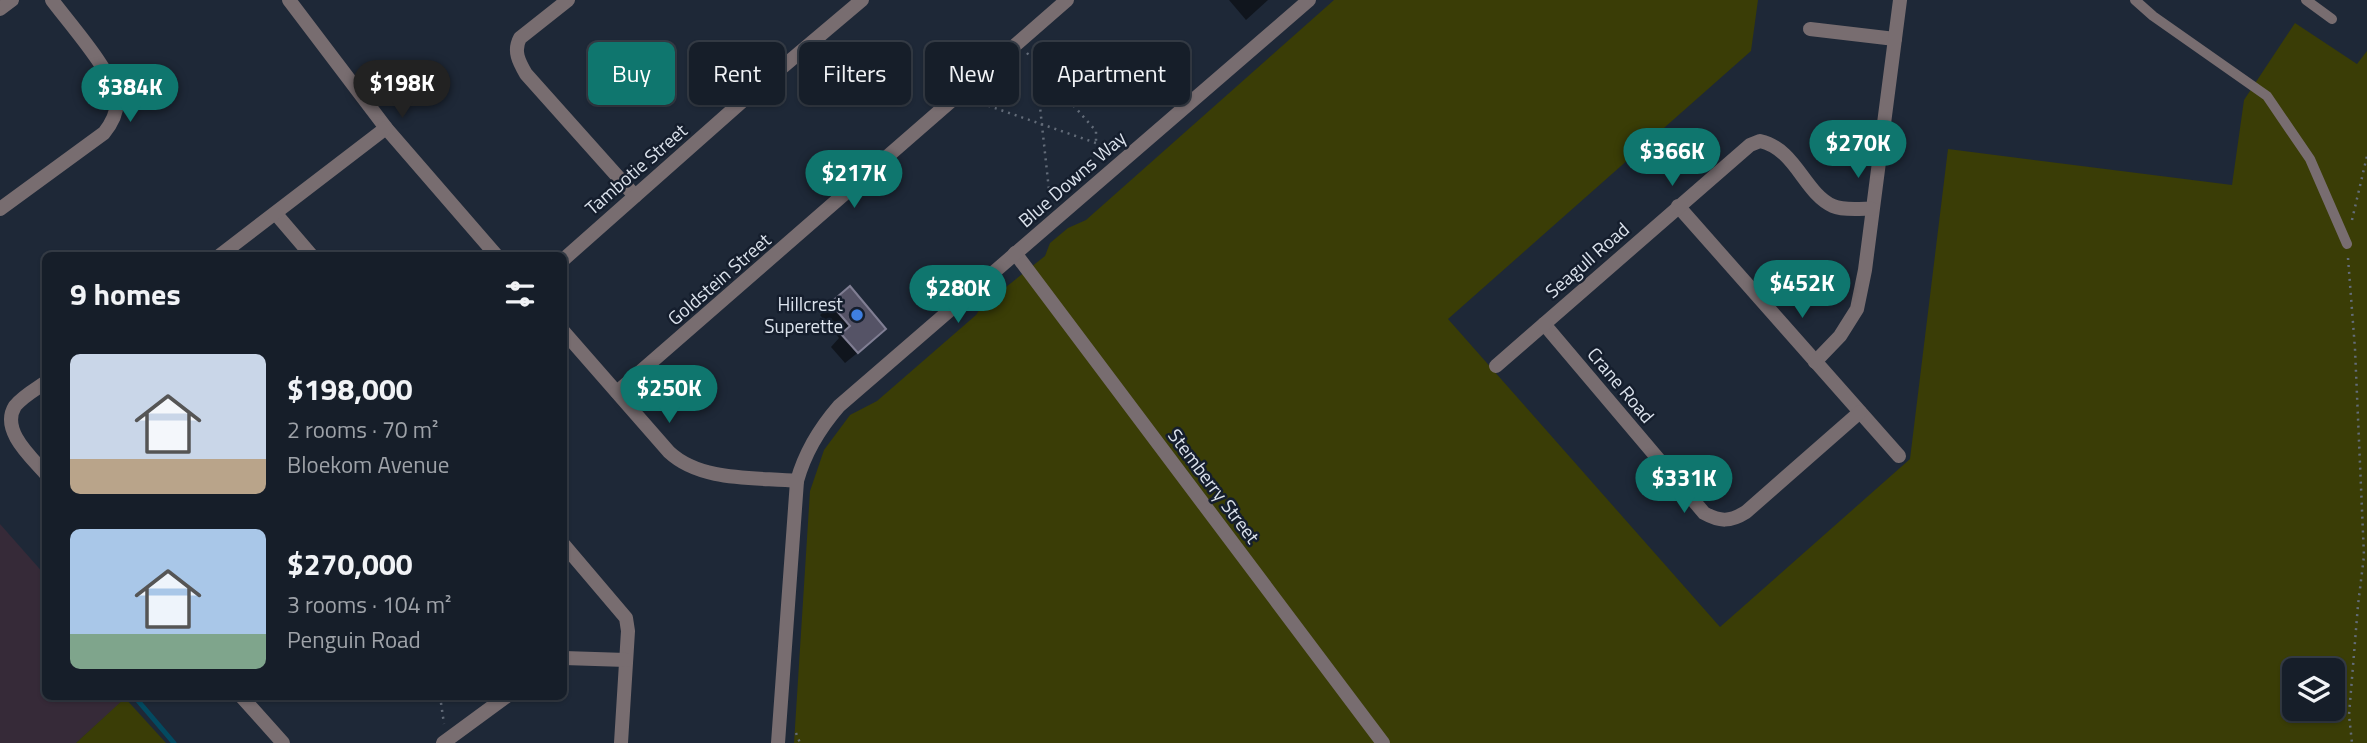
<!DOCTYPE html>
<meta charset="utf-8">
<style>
:root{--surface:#161e29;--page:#1f2731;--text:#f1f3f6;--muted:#9ea2a8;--line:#353c46;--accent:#0f766e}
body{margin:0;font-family:"Titillium Web",sans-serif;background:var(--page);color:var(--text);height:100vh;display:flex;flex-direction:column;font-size:26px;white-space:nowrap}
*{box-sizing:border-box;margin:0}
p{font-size:23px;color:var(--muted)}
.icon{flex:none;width:38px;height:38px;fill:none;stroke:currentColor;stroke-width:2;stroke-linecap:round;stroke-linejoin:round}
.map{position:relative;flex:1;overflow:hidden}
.details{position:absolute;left:42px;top:252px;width:525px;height:448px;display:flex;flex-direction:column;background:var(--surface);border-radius:10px;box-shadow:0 2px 5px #0004,0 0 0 2px var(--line)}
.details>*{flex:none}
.banner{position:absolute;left:588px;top:42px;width:665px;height:63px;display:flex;gap:14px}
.buttons{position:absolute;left:2282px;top:658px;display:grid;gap:14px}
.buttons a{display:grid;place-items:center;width:63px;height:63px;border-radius:10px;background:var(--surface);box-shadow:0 2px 5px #0004,0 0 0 2px var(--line);font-size:35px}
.price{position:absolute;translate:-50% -60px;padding:0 16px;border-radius:24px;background:var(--accent);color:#fff;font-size:23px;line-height:46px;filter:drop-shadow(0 2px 4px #0008)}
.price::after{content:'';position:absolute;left:50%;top:42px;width:21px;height:16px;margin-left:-10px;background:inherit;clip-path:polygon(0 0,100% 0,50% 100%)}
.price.current{background:#222;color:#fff}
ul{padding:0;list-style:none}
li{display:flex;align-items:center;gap:21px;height:175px;padding:0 28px}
li span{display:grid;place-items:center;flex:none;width:196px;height:140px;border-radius:10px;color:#555}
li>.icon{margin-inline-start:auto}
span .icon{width:84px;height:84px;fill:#fffc;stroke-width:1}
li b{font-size:30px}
h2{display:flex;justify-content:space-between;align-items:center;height:84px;padding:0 28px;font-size:30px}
.tag{padding:0 24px;border-radius:10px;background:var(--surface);box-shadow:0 2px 5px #0004,0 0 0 2px var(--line);font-size:24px;line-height:63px}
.tag.current{background:var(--accent);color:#fff}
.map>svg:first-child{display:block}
</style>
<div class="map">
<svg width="2367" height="743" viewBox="0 0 2367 743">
<rect width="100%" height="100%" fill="#1e2837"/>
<polygon fill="#362a38" points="0,524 45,575 46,696 127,697 76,743 0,743"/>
<g fill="#3a3d06" fill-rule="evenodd">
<path d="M 1334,0 L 1758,0 L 1751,51 L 1448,319 L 1720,627 L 1910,459 L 1948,149 L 2232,185 L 2244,100 L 2295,23 L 2357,64 L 2367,51 L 2367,743 L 794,743 L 810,491 L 824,450 L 850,415 L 877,401 L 976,315 L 987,298 L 1006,287 L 1045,256 L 1050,243 L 1068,228 L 1086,220 ZM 2294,670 L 2333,670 L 2333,709 L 2294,709 Z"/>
<polygon points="125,698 166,743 76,743"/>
</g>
<g fill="#0007">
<polygon points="1229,0 1268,0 1246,20"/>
<polygon points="831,304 872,341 845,363 831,347 839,338 820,315"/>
</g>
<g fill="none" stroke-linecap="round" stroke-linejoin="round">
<polyline stroke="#034a60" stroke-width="5" points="134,696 174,743"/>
</g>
<polygon fill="#555366" stroke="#807e93" stroke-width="2" points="850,286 886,329 858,353 841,334 850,326 830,303"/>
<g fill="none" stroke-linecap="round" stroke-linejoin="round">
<g stroke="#636c79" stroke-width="2.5" stroke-dasharray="2 5" stroke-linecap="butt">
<polyline points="1027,53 1096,131 1096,143"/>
<polyline points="1035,61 1049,190 1055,198"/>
<polyline points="979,95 989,106 1096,143 1106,155"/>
<polyline points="2352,220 2367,156"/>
<polyline points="2348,258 2355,349 2364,556 2358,605 2349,715 2352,743"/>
<polyline points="440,696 444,724"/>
<polyline points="796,733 800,743"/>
</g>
<g stroke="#786d70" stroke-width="10">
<polyline points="2135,0 2153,16 2267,96 2310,159 2347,244"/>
<polyline points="2306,0 2332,19"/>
</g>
<g stroke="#786d70" stroke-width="14">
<polyline points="289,0 386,128 497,256"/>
<path d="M 568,0 L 520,38 C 513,51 519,62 526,74 L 635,196"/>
<polyline points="0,9 12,0"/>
<polyline points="1810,29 1895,39"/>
<polyline points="1678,206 1899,456"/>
<path d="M 0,209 L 104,133 C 112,123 119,111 116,97 C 112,71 69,23 52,0"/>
<polyline points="276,214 312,256"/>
<polyline points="1015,253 1383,743"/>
<polyline points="219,256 386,128"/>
<polyline points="564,259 747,97 862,0"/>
<path d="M 1544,324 L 1704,513 C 1720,522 1730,522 1746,512 L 1860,412"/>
<path d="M 564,332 L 669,452 C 701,482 755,477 797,481"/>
<polyline points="1815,362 1840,336 1857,309 1865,270 1900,0"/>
<path d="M 1496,366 L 1750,145 L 1760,141 C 1796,149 1804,193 1833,206 C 1844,211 1860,208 1872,209"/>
<path d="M 46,382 C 36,389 23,396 15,406 C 0,430 31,457 46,474"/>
<polyline points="617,392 1067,0"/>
<polyline points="564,545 626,618 628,631 621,743"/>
<polyline points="564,658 626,660"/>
<polyline points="241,696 283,743"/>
<polyline points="443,743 507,696"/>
</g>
<path stroke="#786d70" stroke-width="14" d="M 778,743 L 797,481 C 805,452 819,429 839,406 L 1309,0"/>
</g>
<circle fill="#3f7fe0" stroke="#151e2d" stroke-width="2.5" cx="857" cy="315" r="7"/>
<g text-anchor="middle" stroke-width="5" stroke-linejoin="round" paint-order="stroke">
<g font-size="19" fill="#dbe2ec" stroke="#151e2d">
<text transform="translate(636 169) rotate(-41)" y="7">Tambotie Street</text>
<text transform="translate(1072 179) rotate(-41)" y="7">Blue Downs Way</text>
<text transform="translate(1587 260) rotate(-41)" y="7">Seagull Road</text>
<text transform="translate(719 279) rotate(-41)" y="7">Goldstein Street</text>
<text transform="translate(1621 385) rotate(50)" y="7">Crane Road</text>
<text transform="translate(1214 486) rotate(53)" y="7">Stemberry Street</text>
</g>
<g font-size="19" fill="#dbe2ec" stroke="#151e2d" text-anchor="end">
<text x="843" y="311">Hillcrest<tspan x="843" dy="22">Superette</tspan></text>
</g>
</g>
</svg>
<div class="buttons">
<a><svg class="icon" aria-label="layers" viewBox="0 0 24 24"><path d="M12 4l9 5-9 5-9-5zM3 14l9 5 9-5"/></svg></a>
</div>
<b class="price current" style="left:402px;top:120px">$198K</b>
<b class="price" style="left:130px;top:124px">$384K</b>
<b class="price" style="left:1858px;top:180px">$270K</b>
<b class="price" style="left:1672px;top:188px">$366K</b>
<b class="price" style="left:854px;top:210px">$217K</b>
<b class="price" style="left:1802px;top:320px">$452K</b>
<b class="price" style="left:958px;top:325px">$280K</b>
<b class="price" style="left:669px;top:425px">$250K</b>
<b class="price" style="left:1684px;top:515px">$331K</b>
<div class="banner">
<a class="tag current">Buy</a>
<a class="tag">Rent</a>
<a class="tag">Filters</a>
<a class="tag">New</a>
<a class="tag">Apartment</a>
</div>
<section class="details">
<h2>9 homes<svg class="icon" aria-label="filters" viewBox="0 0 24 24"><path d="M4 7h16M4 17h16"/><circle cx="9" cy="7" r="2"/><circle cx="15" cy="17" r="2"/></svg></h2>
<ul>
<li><span style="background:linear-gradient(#c9d6e8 75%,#b9a48a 0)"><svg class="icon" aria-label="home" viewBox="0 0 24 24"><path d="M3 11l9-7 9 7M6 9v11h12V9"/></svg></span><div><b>$198,000</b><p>2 rooms · 70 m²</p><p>Bloekom Avenue</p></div></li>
<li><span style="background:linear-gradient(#a9c7e8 75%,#7fa58c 0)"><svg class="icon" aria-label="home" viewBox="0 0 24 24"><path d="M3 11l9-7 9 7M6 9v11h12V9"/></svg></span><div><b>$270,000</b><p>3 rooms · 104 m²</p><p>Penguin Road</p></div></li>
</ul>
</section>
</div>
